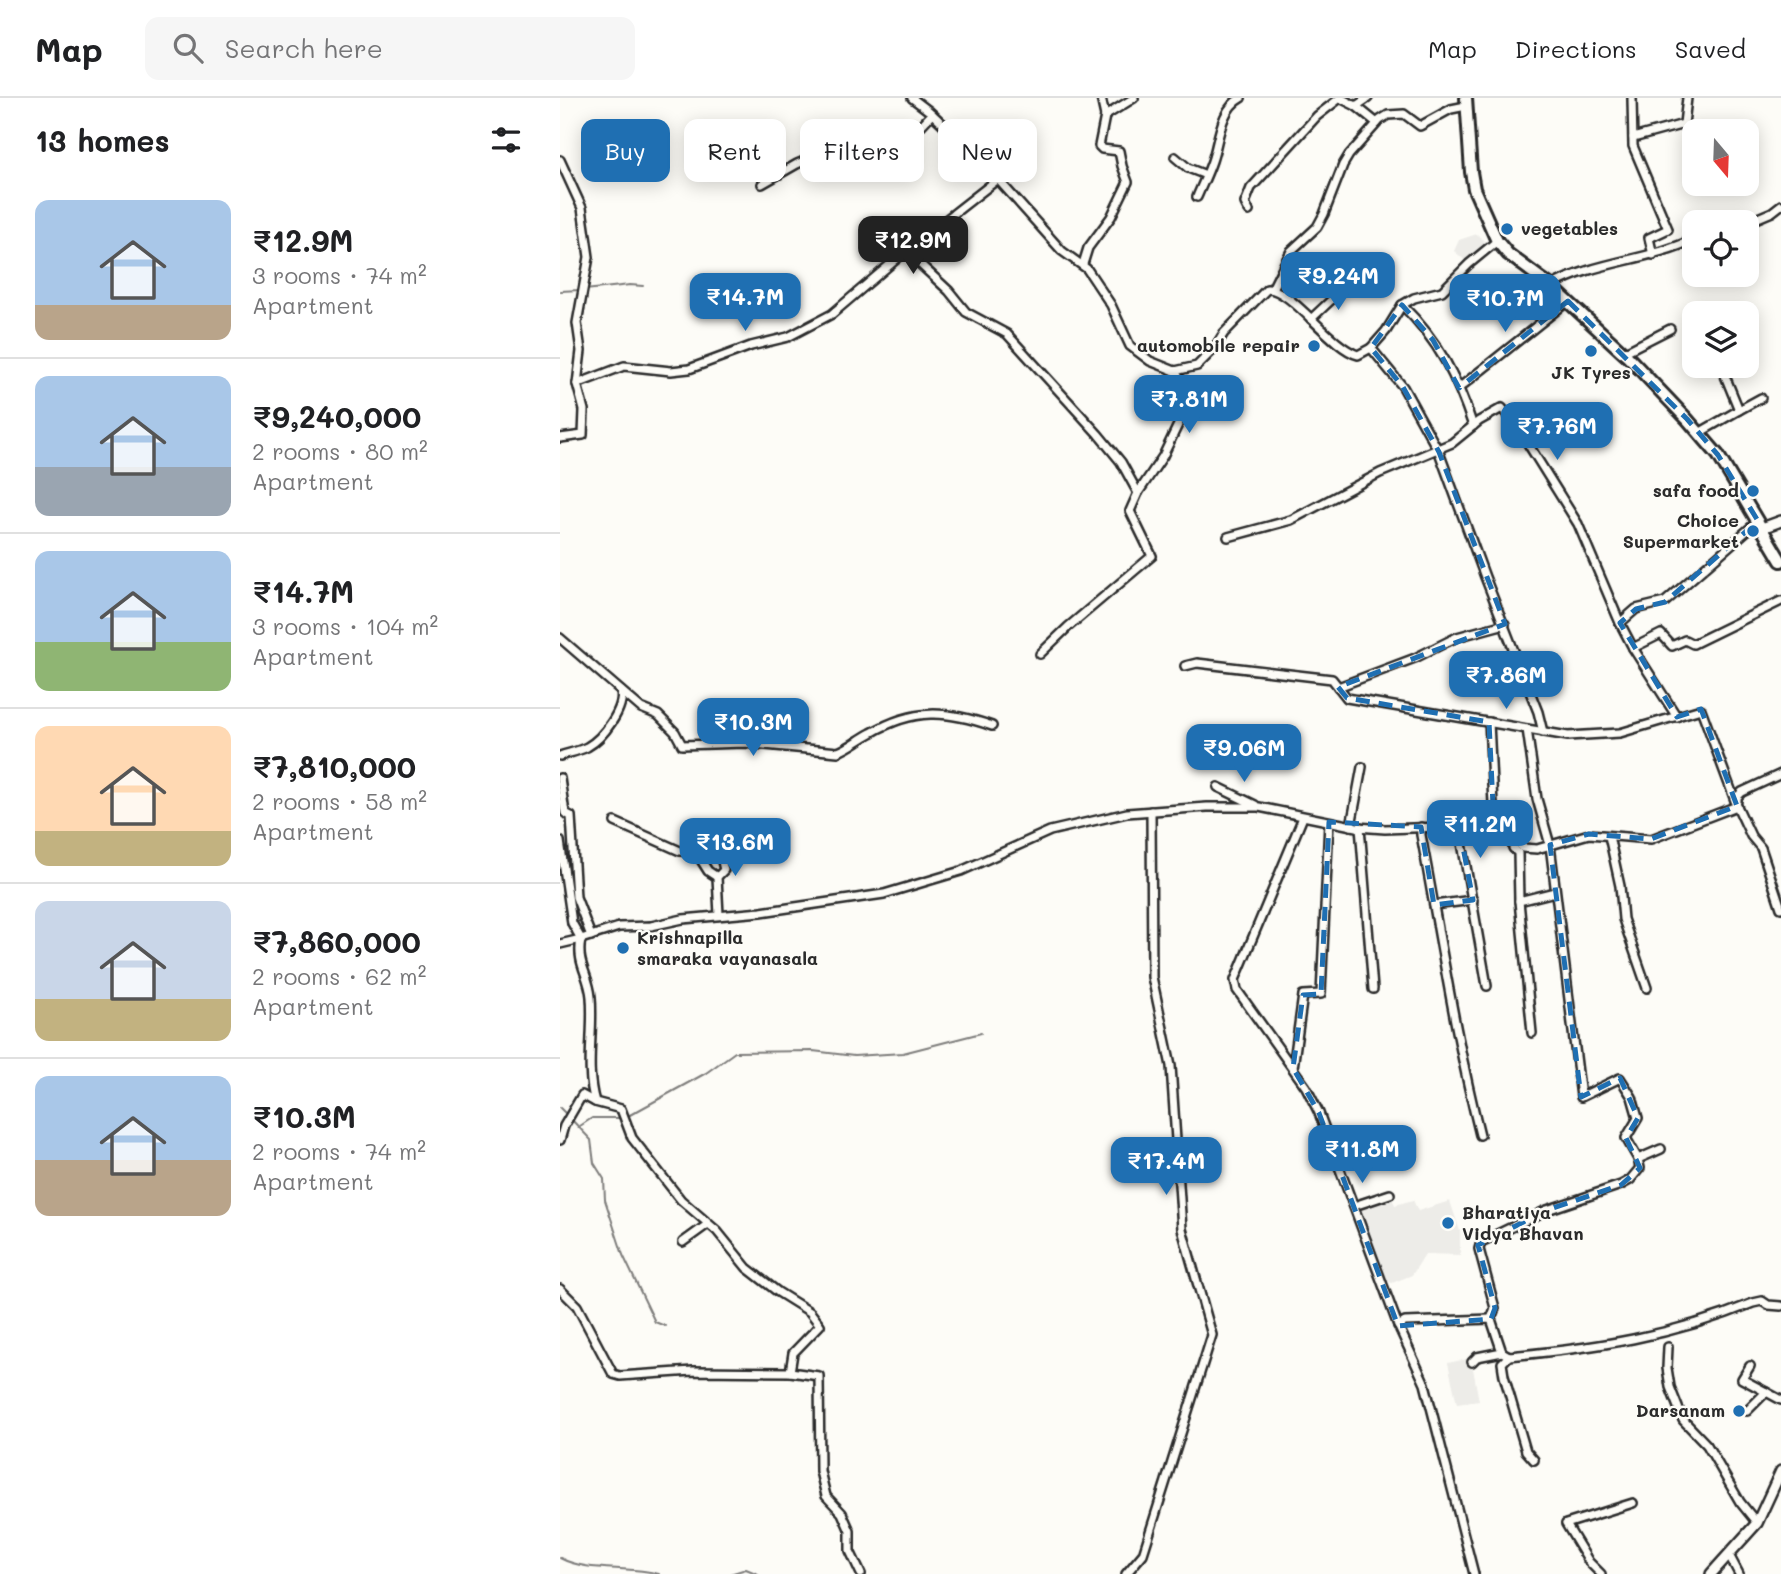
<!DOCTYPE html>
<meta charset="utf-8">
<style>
:root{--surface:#fff;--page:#f6f6f6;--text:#202124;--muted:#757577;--line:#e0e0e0;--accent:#1f6fb2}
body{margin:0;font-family:Mali,sans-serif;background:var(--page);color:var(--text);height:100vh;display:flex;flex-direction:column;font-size:26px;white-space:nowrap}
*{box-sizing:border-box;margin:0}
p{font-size:23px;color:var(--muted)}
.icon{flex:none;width:38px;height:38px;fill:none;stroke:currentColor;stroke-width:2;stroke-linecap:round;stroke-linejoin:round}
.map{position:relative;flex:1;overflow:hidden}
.drawer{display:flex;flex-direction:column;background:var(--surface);width:560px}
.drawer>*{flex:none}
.top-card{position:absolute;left:21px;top:21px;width:665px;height:63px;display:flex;gap:14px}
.needle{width:46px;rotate:161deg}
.tools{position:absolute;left:1122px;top:21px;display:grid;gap:14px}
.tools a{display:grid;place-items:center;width:77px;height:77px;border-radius:14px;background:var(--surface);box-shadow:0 4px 18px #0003;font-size:35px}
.price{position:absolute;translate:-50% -60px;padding:0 16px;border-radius:14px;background:var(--accent);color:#fff;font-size:23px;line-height:46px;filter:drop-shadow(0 2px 4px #0008)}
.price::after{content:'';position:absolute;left:50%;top:42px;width:21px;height:16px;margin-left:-10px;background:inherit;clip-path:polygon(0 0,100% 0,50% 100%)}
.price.on{background:#222;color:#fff}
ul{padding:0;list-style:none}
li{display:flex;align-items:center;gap:21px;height:175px;padding:0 35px}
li+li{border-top:2px solid var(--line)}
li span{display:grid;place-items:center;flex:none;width:196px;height:140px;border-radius:14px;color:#555}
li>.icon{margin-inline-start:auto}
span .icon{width:84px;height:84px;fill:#fffc;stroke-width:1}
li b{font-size:30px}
h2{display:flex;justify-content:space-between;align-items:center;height:84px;padding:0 35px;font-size:30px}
.pill{padding:0 24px;border-radius:14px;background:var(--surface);box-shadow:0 4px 18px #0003;font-size:24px;line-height:63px}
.pill.on{background:var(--accent);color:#fff}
header{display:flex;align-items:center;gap:42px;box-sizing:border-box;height:98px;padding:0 35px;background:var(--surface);border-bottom:2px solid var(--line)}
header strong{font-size:33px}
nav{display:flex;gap:38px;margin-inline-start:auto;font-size:24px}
.search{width:490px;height:63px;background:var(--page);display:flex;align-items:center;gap:18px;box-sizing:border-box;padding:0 24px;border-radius:14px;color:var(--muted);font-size:26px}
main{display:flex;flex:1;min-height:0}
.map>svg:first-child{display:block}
</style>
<header>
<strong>Map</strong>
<div class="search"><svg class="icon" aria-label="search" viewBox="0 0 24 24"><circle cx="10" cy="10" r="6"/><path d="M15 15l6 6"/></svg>Search here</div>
<nav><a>Map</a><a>Directions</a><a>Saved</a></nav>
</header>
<main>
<section class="drawer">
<h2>13 homes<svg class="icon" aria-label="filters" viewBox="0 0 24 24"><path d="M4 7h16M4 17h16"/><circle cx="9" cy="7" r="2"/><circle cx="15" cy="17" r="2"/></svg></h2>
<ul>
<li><span style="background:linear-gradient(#a9c7e8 75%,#b9a48a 0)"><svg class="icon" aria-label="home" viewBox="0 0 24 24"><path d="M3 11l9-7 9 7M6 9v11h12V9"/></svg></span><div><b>₹12.9M</b><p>3 rooms · 74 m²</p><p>Apartment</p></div></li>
<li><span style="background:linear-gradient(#a9c7e8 65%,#9aa5b1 0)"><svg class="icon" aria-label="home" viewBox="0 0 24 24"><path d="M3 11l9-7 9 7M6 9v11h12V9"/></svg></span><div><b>₹9,240,000</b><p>2 rooms · 80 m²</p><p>Apartment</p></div></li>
<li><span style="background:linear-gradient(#a9c7e8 65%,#8fb573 0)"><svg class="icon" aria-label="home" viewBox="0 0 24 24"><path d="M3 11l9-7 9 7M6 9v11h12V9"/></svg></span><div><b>₹14.7M</b><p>3 rooms · 104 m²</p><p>Apartment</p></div></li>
<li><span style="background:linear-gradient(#ffd9b3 75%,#c2b280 0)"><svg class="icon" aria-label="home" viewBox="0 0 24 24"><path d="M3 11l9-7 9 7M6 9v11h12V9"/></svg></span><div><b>₹7,810,000</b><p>2 rooms · 58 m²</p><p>Apartment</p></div></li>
<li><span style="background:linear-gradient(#c9d6e8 70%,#c2b280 0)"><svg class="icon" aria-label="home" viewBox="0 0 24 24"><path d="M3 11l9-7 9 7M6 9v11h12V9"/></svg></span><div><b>₹7,860,000</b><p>2 rooms · 62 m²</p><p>Apartment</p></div></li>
<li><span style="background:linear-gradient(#a9c7e8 60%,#b9a48a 0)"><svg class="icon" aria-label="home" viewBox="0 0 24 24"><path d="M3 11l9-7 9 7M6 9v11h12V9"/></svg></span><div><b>₹10.3M</b><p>2 rooms · 74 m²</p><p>Apartment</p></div></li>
</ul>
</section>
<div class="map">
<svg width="1221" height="1476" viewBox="0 0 1221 1476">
<rect width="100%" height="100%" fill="#fdfcf7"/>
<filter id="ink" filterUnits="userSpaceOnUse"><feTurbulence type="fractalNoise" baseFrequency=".0143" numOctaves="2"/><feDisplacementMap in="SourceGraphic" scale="14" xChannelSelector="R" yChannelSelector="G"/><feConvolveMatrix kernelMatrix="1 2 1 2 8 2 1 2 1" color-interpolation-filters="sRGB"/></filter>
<g filter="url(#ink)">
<g fill="#edece8">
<polygon points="917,136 926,145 907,164 894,153 899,142"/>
<polygon points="830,1096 835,1107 853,1102 858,1113 890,1103 900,1133 900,1157 865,1156 852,1177 832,1185 827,1183 799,1109"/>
<polygon points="911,1260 919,1303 897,1306 888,1265"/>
</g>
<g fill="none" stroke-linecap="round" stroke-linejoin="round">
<g stroke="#7e7d7b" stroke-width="2">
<polyline points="25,192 70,187 83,188"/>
<polyline points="0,193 20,192"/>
<polyline points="0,1010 6,1016"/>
<polyline points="68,1018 146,975 175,954 253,953 294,958 343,955 421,935"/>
<polyline points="10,1020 31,1042 34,1065 44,1081 45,1102 63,1157 95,1224 105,1228"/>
<polyline points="20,1028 32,1020 59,1020"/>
<path d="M 0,1460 C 28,1475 68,1467 99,1476"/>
<polyline points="170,1476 186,1471 198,1476"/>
</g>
<g stroke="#2b2b2b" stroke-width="12">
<g id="minor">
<path d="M 352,0 L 369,13 L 417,58 L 502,153 L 527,171 L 551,207 L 570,248 L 590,263 L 615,273 L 637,268 L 654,251 L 664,235 L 707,191 C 730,189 770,249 798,257 L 811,250 L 826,233 L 842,207 L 854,200 L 882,193 L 909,166 L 937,143"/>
<polyline points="780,0 796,8 808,0"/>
<polyline points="1072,0 1073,48 1108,131 1089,140 1093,157"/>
<polyline points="796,8 817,25"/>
<polyline points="545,18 574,0"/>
<polyline points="1073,40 1124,26 1127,0"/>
<polyline points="615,59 628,70 646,77"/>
<polyline points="0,62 22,110 29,159 17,225 21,253 17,286 24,312 23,337 0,340"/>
<polyline points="202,86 237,66 281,47 314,42 333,52 341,49 372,16"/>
<path d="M 637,99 C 642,87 648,75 652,63 C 659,43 660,11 681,0"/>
<polyline points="689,113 685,105 691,90 757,18 780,0"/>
<polyline points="1186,125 1212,114 1221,107"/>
<polyline points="346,153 389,193 406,214 447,236 538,336 561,364 578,395 570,413 592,458 508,529 480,556"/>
<polyline points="523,166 528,150 551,119 568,84 562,68 559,53 542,51 539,48 545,18 541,0"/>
<path d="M 991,188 C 1035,163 1089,163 1134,141"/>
<polyline points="712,191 731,153 757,129 764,116 783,67 789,57 820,22 828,17 844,16 860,28 891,11 906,8"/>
<path d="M 842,207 C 879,243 897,280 913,328"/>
<polyline points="751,221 786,188"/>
<polyline points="811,250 843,289 879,354 925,479 978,614 983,634"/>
<polyline points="1063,255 1110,231"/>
<polyline points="17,286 64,268 111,273 129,271 191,248 228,239 272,216 346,153 438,81"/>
<polyline points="899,290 1008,203"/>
<polyline points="1179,312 1201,300"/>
<polyline points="1139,335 1179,312 1161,268"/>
<polyline points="578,395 603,358 629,304 625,289 615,273"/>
<polyline points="668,439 731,422 820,375 892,345 919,323 942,310 960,333 1018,426 1060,525"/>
<path d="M 0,540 L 81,610 L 98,617 L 115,634 L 122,647 L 184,645 L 278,654 C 291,649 299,641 311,635 C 354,610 386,612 432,628"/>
<polyline points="1073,550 1101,536 1112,548 1125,542 1133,546 1221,503"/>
<polyline points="625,568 637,565 772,581 787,600 1008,638 1060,635 1141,611 1177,708 1191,738 1201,750 1221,810"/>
<polyline points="778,589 855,560 897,539 945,526"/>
<polyline points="1117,619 1073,550 1060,525 1076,511 1105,504 1198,423"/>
<polyline points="929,624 934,727"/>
<path d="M 0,658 C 9,655 19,653 27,649 C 43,640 65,611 61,593"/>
<polyline points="0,680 5,715 11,718 16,799 31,838"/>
<polyline points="658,689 695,707"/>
<polyline points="1177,703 1177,699 1182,694 1221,676"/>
<polyline points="743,719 675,882 677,892 746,989 759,1015 837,1225 865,1286 914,1476"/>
<polyline points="55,724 120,753 136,754 148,773 157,779"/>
<polyline points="791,728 802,669"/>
<polyline points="899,728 927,888"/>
<polyline points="800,729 813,891"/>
<path d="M 861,729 L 861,737 C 880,837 895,938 920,1037"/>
<polyline points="1049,738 1060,788 1063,821 1087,890"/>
<polyline points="953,740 953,750 958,755 959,803 995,794"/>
<polyline points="0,743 12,825 21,841 59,829 91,828 123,821 201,814 324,796 401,773 490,733 567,715 647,709 699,709 797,729 825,731 934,727 942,730 963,750 977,751 1029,736 1091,741 1177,708"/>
<polyline points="158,746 164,772 157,779 159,817"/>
<polyline points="959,803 972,935"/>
<polyline points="874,807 913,802"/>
<path d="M 0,846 L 21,841 C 16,866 29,876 31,899 C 34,934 25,971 35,1004 L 61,1011 L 72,1040 L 121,1102 L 157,1133 L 187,1170 L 218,1194 L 250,1214 L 260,1227 L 233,1255 L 230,1274 L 259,1278 L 260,1373 L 266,1398 L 282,1415 L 290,1433 L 290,1453 L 301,1476"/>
<polyline points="733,970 743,897 761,896 769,724"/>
<polyline points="0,1042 4,1028 22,997 35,1004"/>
<polyline points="1078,1061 1101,1051"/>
<polyline points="794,1108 830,1096"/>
<polyline points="123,1144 148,1126"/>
<polyline points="0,1191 17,1208 53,1276 60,1278 133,1273 230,1274"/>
<polyline points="931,1221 935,1210 919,1151 921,1144 987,1112 1061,1087 1070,1082 1080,1070 1078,1061 1066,1040 1078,1020 1072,999 1060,980 1021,999 990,747 977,701 967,631"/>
<polyline points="838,1228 845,1224 931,1221 942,1254 917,1259 912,1264"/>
<polyline points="1108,1249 1107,1270 1110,1289 1123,1322 1147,1347 1180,1404 1197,1425"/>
<path d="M 942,1254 L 949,1258 C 1035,1250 1113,1238 1193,1205 L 1202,1203 L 1208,1207 L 1221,1208"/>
<polyline points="949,1258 942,1265 944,1278 966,1353 974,1362"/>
<polyline points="1190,1268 1182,1281 1221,1302"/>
<polyline points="1187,1313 1206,1294"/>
<polyline points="1169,1457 1179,1476"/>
<polyline points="566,1476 583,1456 652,1237 622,1131 611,968 592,879 591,713"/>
<polyline points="1041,1476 1029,1464 1006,1426 1073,1405"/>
</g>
</g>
<g stroke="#2b2b2b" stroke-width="14">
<g id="major">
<polyline points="1202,430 1221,423"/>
<polyline points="1151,1476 1197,1425 1221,1373"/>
</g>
</g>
<g stroke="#2b2b2b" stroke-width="16">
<polyline id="highway" points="906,0 911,74 914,91 937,143 948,156 991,188 1068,259 1127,321 1158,357 1221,463"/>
</g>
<use href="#minor" stroke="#fdfcf7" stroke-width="7"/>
<use href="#major" stroke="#fdfcf7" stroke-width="9"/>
<use href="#highway" stroke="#fdfcf7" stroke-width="10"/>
</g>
</g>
<path fill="none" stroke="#1f6fb2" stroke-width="5" stroke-dasharray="14 9" stroke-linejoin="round" d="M 1008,203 L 1127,321 L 1158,357 L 1198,423 L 1105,504 L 1076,511 L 1060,525 L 1117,619 L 1141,611 L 1177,708 L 1091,741 L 1029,736 L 990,747 L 1021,999 L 1060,980 L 1078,1020 L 1066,1040 L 1080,1070 L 1061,1087 L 987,1112 L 918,1147 L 935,1210 L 931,1221 L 838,1228 L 759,1015 L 733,970 L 743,897 L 761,896 L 769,724 L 861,729 L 874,807 L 913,802 L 899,728 L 934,727 L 929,624 L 787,600 L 778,589 L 945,526 L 879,354 L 843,289 L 811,250 L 842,207 L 873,242 L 899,290 Z"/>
<g fill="#1f6fb2" stroke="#fdfcf7" stroke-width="2.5">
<circle cx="947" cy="131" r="7"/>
<circle cx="754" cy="248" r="7"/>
<circle cx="1031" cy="253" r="7"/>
<circle cx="1193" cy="393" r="7"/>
<circle cx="1193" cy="433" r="7"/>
<circle cx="63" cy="850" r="7"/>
<circle cx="888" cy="1125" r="7"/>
<circle cx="1179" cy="1313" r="7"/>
</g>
<g text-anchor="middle" stroke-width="5" stroke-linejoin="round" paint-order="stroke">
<g font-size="18" font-weight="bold" fill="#2b2b2b" stroke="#fdfcf7" text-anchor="end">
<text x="961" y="137" text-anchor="start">vegetables</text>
<text x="740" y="254">automobile repair</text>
<text x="1031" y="281" text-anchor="middle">JK Tyres</text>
<text x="1179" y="399">safa food</text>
<text x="1179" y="429">Choice<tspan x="1179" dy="21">Supermarket</tspan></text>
<text x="77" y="846" text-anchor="start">Krishnapilla<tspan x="77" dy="21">smaraka vayanasala</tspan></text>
<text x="902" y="1121" text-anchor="start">Bharatiya<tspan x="902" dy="21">Vidya Bhavan</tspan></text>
<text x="1165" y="1319">Darsanam</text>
</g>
</g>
</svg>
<div class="tools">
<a><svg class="needle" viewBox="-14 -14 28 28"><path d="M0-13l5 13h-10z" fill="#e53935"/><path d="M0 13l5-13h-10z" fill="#757577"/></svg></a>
<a><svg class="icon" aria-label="locate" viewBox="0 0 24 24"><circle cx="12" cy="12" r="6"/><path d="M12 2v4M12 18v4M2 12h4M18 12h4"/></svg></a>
<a><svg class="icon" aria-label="layers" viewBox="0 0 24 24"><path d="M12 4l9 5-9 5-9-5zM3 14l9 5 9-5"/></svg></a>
</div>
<b class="price on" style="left:353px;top:178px">₹12.9M</b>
<b class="price" style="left:778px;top:214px">₹9.24M</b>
<b class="price" style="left:185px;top:235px">₹14.7M</b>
<b class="price" style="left:945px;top:236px">₹10.7M</b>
<b class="price" style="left:629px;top:337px">₹7.81M</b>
<b class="price" style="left:997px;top:364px">₹7.76M</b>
<b class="price" style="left:946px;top:613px">₹7.86M</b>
<b class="price" style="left:193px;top:660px">₹10.3M</b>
<b class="price" style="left:684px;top:686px">₹9.06M</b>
<b class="price" style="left:920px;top:762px">₹11.2M</b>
<b class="price" style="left:175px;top:780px">₹13.6M</b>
<b class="price" style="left:802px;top:1087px">₹11.8M</b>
<b class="price" style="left:606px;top:1099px">₹17.4M</b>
<div class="top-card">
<a class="pill on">Buy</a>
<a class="pill">Rent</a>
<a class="pill">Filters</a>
<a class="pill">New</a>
</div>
</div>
</main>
